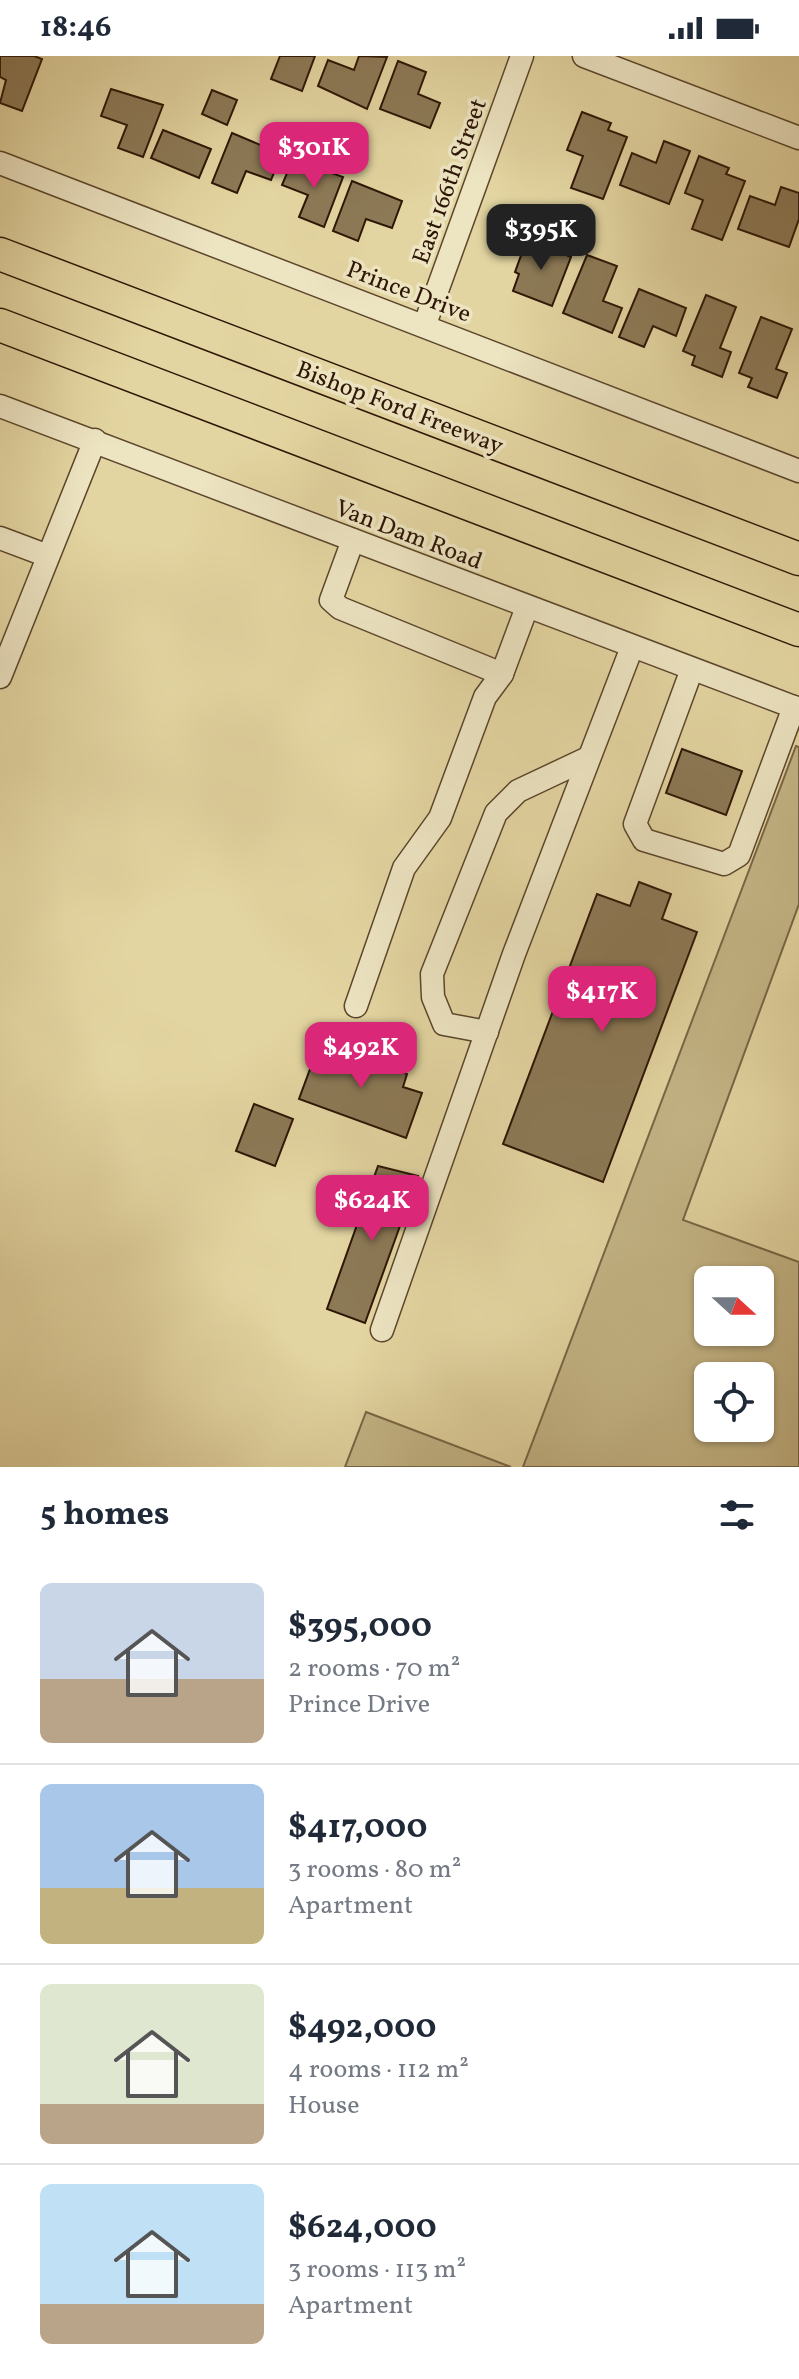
<!DOCTYPE html>
<meta charset="utf-8">
<style>
:root{--surface:#fff;--page:#f2f2f3;--text:#1f2937;--muted:#747a83;--line:#e0e1e3;--accent:#db2777}
body{margin:0;font-family:Vollkorn,serif;background:var(--page);color:var(--text);height:100vh;display:flex;flex-direction:column;font-size:30px;white-space:nowrap}
*{box-sizing:border-box;margin:0}
p{font-size:26px;color:var(--muted)}
.icon{flex:none;width:44px;height:44px;fill:none;stroke:currentColor;stroke-width:2;stroke-linecap:round;stroke-linejoin:round}
.map{position:relative;height:1411px;overflow:hidden}
.sheet{display:flex;flex-direction:column;background:var(--surface);flex:1}
.sheet>*{flex:none}
.needle{width:52px;rotate:111deg}
.fabs{position:absolute;left:694px;top:1210px;display:grid;gap:16px}
.fabs a{display:grid;place-items:center;width:80px;height:80px;border-radius:12px;background:var(--surface);box-shadow:0 2px 6px #0004;font-size:40px}
.price{position:absolute;translate:-50% -68px;padding:0 18px;border-radius:16px;background:var(--accent);color:#fff;font-size:26px;line-height:52px;filter:drop-shadow(0 2px 4px #0008)}
.price::after{content:'';position:absolute;left:50%;top:48px;width:24px;height:18px;margin-left:-12px;background:inherit;clip-path:polygon(0 0,100% 0,50% 100%)}
.price.current{background:#222;color:#fff}
ul{padding:0;list-style:none}
li{display:flex;align-items:center;gap:24px;height:200px;padding:0 40px}
li+li{border-top:2px solid var(--line)}
li span{display:grid;place-items:center;flex:none;width:224px;height:160px;border-radius:12px;color:#555}
li>.icon{margin-inline-start:auto}
span .icon{width:96px;height:96px;fill:#fffc;stroke-width:1}
li b{font-size:34px}
h2{display:flex;justify-content:space-between;align-items:center;height:96px;padding:0 40px;font-size:34px}
.status{display:flex;justify-content:space-between;align-items:center;height:56px;padding:0 40px;background:var(--surface);direction:ltr}
.status svg{height:22px;fill:currentColor}
.map>svg:first-child{display:block}
</style>
<div class="status"><b>18:46</b><svg viewBox="0 0 49 12"><path d="M0 12V9h3v3zM5 12V6h3v6zM10 12V3h3v9zM15 12V0h3v12zM26 1h20v11H26zM47 4h2v5h-2z"/></svg></div>
<div class="map">
<svg width="799" height="1411" viewBox="0 0 799 1411">
<rect width="100%" height="100%" fill="#e3d5a1"/>
<filter id="stains"><feTurbulence type="fractalNoise" baseFrequency=".0025" numOctaves="4"/><feColorMatrix values="0 0 0 0 .2 0 0 0 0 .09 0 0 0 0 .02 0 0 0 .5 -.17"/></filter>
<radialGradient id="worn" r=".72"><stop offset=".6" stop-color="#630" stop-opacity="0"/><stop offset="1" stop-color="#630" stop-opacity=".3"/></radialGradient>
<g fill="#c4b586" stroke="#796646" stroke-width="2" fill-rule="evenodd">
<path d="M 796,690 L 799,691 L 799,848 L 683,1164 L 799,1206 L 799,1411 L 523,1411 ZM 708,1224 L 760,1224 L 760,1276 L 708,1276 ZM 708,1320 L 760,1320 L 760,1372 L 708,1372 Z"/>
<polygon points="366,1356 511,1411 345,1411"/>
</g>
<g fill="#8c7956" stroke="#2e1605" stroke-width="2">
<polygon points="0,0 34,0 42,3 22,55 0,47 6,24 0,21"/>
<polygon points="280,0 315,0 302,35 271,23"/>
<polygon points="359,0 387,1 367,53 318,30 328,4 354,14"/>
<polygon points="398,5 426,16 418,38 440,47 430,72 380,53"/>
<polygon points="111,33 163,49 143,101 118,92 127,69 101,60"/>
<polygon points="212,34 237,44 227,69 202,58"/>
<polygon points="582,56 611,67 608,74 627,81 603,143 571,132 583,100 567,94"/>
<polygon points="163,74 211,93 199,122 151,102"/>
<polygon points="232,77 282,98 271,124 246,115 237,137 212,127"/>
<polygon points="664,85 690,95 669,148 620,129 632,97 656,107"/>
<polygon points="699,100 729,112 726,118 745,125 722,184 692,173 703,144 685,137"/>
<polygon points="293,103 343,121 324,171 299,161 308,139 282,129"/>
<polygon points="352,125 402,145 392,172 366,163 358,185 333,175"/>
<polygon points="781,131 799,137 799,163 789,191 738,173 750,140 775,149"/>
<polygon points="527,183 571,201 552,250 513,235 519,218 515,216"/>
<polygon points="587,199 617,210 603,245 622,252 612,277 563,257"/>
<polygon points="639,233 686,252 676,280 653,270 644,291 619,281"/>
<polygon points="706,239 736,251 720,292 731,296 722,321 692,309 695,300 683,295"/>
<polygon points="761,261 792,273 776,313 787,317 777,342 748,331 752,322 739,317"/>
<polygon points="682,693 742,715 726,759 666,737"/>
<polygon points="639,826 671,838 662,863 697,876 603,1126 503,1088 597,838 630,850"/>
<polygon points="320,986 407,1018 403,1031 422,1037 406,1082 299,1043"/>
<polygon points="254,1048 293,1063 275,1110 236,1095"/>
<polygon points="378,1110 418,1120 365,1267 327,1253"/>
</g>
<g fill="none" stroke-linecap="round" stroke-linejoin="round">
<g stroke="#5b462c" stroke-width="25">
<g id="minor">
<polyline points="584,0 799,82"/>
<polyline points="0,107 799,415"/>
<polyline points="425,268 522,0"/>
<polyline points="0,350 799,653"/>
<polyline points="0,482 48,500"/>
<polyline points="353,484 331,544 340,552 502,618"/>
<polyline points="692,613 635,768 644,784 724,808 739,799 794,651"/>
<polyline points="0,621 95,384"/>
<polyline points="356,950 404,812 440,762 485,641 502,618 527,551"/>
<polyline points="487,976 444,968 433,941 432,918 496,757 518,735 588,702"/>
<polyline points="382,1274 514,898 632,591"/>
</g>
</g>
<g stroke="#2e1605" stroke-width="35">
<g id="highway">
<polyline points="0,198 799,503"/>
<polyline points="0,269 799,574"/>
</g>
</g>
<use href="#minor" stroke="#ede4c2" stroke-width="22"/>
<use href="#highway" stroke="#e3d5a1" stroke-width="32"/>
</g>
<g text-anchor="middle" stroke-width="7" stroke-linejoin="round" paint-order="stroke">
<g font-size="24" fill="#2e1605" stroke="#ede4c2">
<text transform="translate(449 125) rotate(-70)" y="8">East 166th Street</text>
<text transform="translate(409 235) rotate(21)" y="8">Prince Drive</text>
<text transform="translate(400 351) rotate(21)" y="8">Bishop Ford Freeway</text>
<text transform="translate(409 478) rotate(21)" y="8">Van Dam Road</text>
</g>
</g>
<rect width="100%" height="100%" filter="url(#stains)"/>
<rect width="100%" height="100%" fill="url(#worn)"/>
</svg>
<div class="fabs">
<a><svg class="needle" viewBox="-14 -14 28 28"><path d="M0-13l5 13h-10z" fill="#e53935"/><path d="M0 13l5-13h-10z" fill="#747a83"/></svg></a>
<a><svg class="icon" aria-label="locate" viewBox="0 0 24 24"><circle cx="12" cy="12" r="6"/><path d="M12 2v4M12 18v4M2 12h4M18 12h4"/></svg></a>
</div>
<b class="price" style="left:314px;top:134px">$301K</b>
<b class="price current" style="left:541px;top:216px">$395K</b>
<b class="price" style="left:602px;top:978px">$417K</b>
<b class="price" style="left:361px;top:1034px">$492K</b>
<b class="price" style="left:372px;top:1187px">$624K</b>
</div>
<section class="sheet">
<h2>5 homes<svg class="icon" aria-label="filters" viewBox="0 0 24 24"><path d="M4 7h16M4 17h16"/><circle cx="9" cy="7" r="2"/><circle cx="15" cy="17" r="2"/></svg></h2>
<ul>
<li><span style="background:linear-gradient(#c9d6e8 60%,#b9a48a 0)"><svg class="icon" aria-label="home" viewBox="0 0 24 24"><path d="M3 11l9-7 9 7M6 9v11h12V9"/></svg></span><div><b>$395,000</b><p>2 rooms · 70 m²</p><p>Prince Drive</p></div></li>
<li><span style="background:linear-gradient(#a9c7e8 65%,#c2b280 0)"><svg class="icon" aria-label="home" viewBox="0 0 24 24"><path d="M3 11l9-7 9 7M6 9v11h12V9"/></svg></span><div><b>$417,000</b><p>3 rooms · 80 m²</p><p>Apartment</p></div></li>
<li><span style="background:linear-gradient(#dfe7d0 75%,#b9a48a 0)"><svg class="icon" aria-label="home" viewBox="0 0 24 24"><path d="M3 11l9-7 9 7M6 9v11h12V9"/></svg></span><div><b>$492,000</b><p>4 rooms · 112 m²</p><p>House</p></div></li>
<li><span style="background:linear-gradient(#bfe0f5 75%,#b9a48a 0)"><svg class="icon" aria-label="home" viewBox="0 0 24 24"><path d="M3 11l9-7 9 7M6 9v11h12V9"/></svg></span><div><b>$624,000</b><p>3 rooms · 113 m²</p><p>Apartment</p></div></li>
</ul>
</section>
